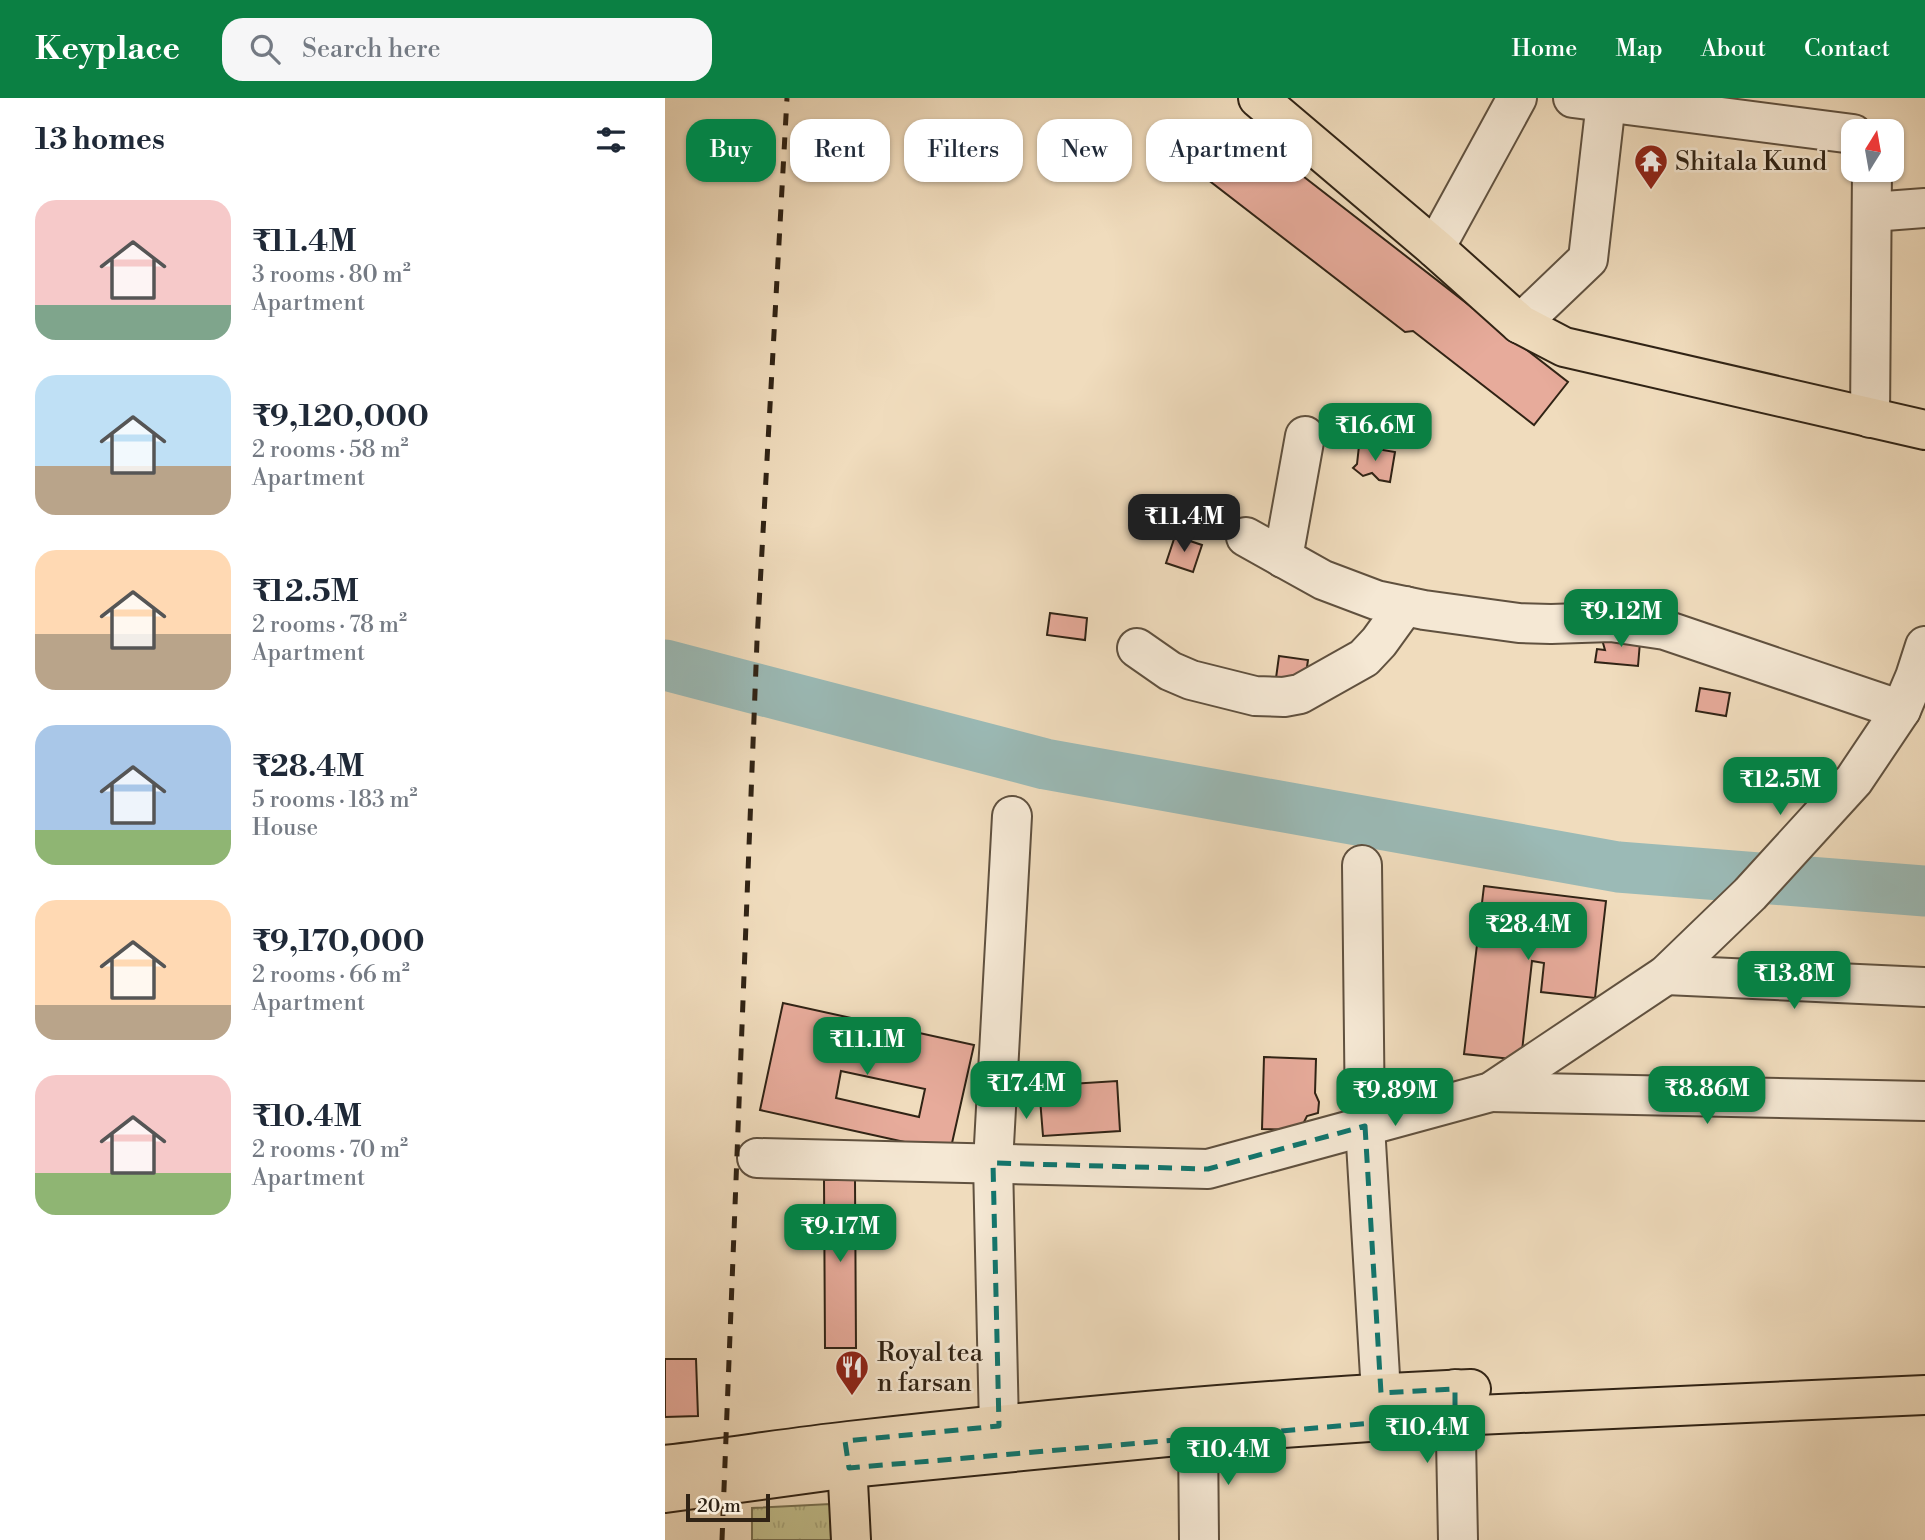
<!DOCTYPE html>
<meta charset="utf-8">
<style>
:root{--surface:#fff;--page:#f6f6f7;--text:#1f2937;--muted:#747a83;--accent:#0b8043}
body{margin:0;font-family:"Libre Bodoni",serif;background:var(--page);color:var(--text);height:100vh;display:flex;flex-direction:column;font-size:26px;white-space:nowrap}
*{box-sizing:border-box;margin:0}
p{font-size:23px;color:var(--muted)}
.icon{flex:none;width:38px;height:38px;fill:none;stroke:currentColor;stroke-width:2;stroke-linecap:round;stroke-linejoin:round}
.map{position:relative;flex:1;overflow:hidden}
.sheet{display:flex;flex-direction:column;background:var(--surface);width:665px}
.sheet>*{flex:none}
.banner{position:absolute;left:21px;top:21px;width:665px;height:63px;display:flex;gap:14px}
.needle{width:46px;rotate:11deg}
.buttons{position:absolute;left:1176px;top:21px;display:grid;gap:14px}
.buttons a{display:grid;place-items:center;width:63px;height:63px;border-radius:14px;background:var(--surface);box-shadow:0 2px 5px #0004;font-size:35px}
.scale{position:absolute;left:21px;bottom:18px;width:84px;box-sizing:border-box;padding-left:7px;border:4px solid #302315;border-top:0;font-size:19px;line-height:24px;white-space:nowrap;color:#302315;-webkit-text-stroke:5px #f5e8d4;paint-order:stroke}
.price{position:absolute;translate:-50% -60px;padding:0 16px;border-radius:14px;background:var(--accent);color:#fff;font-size:23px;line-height:46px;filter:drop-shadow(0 2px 4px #0008)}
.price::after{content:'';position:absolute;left:50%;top:42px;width:21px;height:16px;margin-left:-10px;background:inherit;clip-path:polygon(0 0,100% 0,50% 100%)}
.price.active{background:#222;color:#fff}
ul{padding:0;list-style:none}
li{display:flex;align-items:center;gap:21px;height:175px;padding:0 35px}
li span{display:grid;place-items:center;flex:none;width:196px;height:140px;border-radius:21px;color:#555}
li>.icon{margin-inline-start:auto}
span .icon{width:84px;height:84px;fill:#fffc;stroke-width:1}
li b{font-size:30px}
h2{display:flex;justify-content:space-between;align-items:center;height:84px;padding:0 35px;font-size:30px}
.tag{padding:0 24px;border-radius:21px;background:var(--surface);box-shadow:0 2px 5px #0004;font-size:24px;line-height:63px}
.tag.active{background:var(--accent);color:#fff}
header{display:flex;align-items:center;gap:42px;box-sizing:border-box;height:98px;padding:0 35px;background:var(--accent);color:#fff}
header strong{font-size:33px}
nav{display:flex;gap:38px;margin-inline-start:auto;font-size:24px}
.search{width:490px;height:63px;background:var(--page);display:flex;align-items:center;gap:18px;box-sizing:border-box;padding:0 24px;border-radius:21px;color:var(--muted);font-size:26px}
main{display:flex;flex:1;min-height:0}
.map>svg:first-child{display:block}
</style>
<header>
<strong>Keyplace</strong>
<div class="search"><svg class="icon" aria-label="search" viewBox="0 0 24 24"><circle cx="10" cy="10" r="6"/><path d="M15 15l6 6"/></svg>Search here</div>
<nav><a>Home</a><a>Map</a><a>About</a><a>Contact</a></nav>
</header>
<main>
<section class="sheet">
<h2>13 homes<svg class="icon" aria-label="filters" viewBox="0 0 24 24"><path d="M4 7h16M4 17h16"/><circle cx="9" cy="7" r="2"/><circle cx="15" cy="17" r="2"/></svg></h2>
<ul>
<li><span style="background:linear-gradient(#f6c9c9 75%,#7fa58c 0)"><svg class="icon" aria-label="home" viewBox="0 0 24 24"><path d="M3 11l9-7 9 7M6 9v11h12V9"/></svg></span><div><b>₹11.4M</b><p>3 rooms · 80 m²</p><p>Apartment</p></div></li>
<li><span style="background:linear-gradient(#bfe0f5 65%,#b9a48a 0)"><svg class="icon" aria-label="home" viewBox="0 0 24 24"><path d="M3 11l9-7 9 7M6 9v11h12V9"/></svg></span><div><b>₹9,120,000</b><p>2 rooms · 58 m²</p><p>Apartment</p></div></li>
<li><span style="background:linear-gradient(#ffd9b3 60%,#b9a48a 0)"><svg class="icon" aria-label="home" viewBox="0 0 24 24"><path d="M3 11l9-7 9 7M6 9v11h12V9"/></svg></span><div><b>₹12.5M</b><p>2 rooms · 78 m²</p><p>Apartment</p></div></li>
<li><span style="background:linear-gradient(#a9c7e8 75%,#8fb573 0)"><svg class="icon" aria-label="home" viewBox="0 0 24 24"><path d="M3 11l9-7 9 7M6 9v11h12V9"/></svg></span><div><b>₹28.4M</b><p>5 rooms · 183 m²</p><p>House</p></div></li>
<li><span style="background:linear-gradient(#ffd9b3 75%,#b9a48a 0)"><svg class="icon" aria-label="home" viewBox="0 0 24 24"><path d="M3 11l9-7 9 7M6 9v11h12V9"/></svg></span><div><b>₹9,170,000</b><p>2 rooms · 66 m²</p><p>Apartment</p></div></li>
<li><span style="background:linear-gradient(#f6c9c9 70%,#8fb573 0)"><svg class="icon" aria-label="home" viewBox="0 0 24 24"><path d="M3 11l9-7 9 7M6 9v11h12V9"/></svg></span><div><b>₹10.4M</b><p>2 rooms · 70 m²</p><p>Apartment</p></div></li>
</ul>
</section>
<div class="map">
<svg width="1260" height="1442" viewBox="0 0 1260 1442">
<defs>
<pattern id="park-tufts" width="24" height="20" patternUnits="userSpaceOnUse" patternTransform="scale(1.75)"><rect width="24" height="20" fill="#c1be8c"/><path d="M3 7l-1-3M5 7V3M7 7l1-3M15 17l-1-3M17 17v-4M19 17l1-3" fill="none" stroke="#a6a378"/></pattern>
</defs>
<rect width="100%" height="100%" fill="#f0dcbd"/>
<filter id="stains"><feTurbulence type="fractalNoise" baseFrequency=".00286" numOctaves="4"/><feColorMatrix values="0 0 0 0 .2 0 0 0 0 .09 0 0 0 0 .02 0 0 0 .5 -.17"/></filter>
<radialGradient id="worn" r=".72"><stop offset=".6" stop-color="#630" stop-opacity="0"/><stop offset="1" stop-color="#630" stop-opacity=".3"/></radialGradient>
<polygon fill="url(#park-tufts)" stroke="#787050" stroke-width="2" points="165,1406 166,1442 87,1442 87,1410"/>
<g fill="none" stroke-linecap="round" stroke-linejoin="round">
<polyline stroke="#9bbab6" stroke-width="51" points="0,567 380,666 953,769 1260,793"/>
</g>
<g fill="#e7ab9b" stroke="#302315" stroke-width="2" fill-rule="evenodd">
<polygon points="571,26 903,284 869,327 748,233 740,234 533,74"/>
<polygon points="694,348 730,354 725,384 714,382 707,375 698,378 688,370 692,366"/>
<polygon points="510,438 537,447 528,474 501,465"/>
<polygon points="385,515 422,520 420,542 382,537"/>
<polygon points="976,532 973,568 930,564 932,551 940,552 938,545 939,539"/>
<polygon points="614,558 643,562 640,583 611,580"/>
<polygon points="1035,590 1065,595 1061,618 1031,613"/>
<polygon points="819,788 941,803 930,900 876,894 879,865 867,863 856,962 799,956"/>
<path d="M 118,905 L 309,947 L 285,1054 L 95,1012 ZM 176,973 L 260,991 L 254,1019 L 171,1000 Z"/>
<polygon points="599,959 651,961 650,995 654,1004 653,1015 642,1018 635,1032 597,1031"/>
<polygon points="452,983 455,1033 378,1038 374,988"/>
<polygon points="159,1082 190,1082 191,1250 160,1250"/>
<polygon points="0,1261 31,1261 33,1318 0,1319"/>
</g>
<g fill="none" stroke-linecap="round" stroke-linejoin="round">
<g stroke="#60513f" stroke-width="42">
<g id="minor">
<polyline points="908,0 1188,36"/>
<polyline points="1207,114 1260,110"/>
<polyline points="770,150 852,0"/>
<polyline points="855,226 923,161 941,4"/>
<polyline points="1205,320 1207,72"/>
<polyline points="581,439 658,482 711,502 759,512 854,525 886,526 946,524 1000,532 1236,612"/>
<polyline points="618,460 640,338"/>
<polyline points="472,550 505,573 526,582 590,598 619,599 635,596 699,560 714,544 740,508"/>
<polyline points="697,767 700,1028 716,1295"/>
<polyline points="1001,877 1260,889"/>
<polyline points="826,994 1260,1003"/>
<polyline points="92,1060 543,1071 826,994 1001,877 1085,796 1189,682 1236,612 1250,579 1260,548"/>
<polyline points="790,1291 793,1442"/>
<polyline points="334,1328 328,1065 347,718"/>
<polyline points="533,1336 534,1442"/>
</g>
</g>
<g stroke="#302315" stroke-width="42">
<g id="major">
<polyline points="593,0 770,150 855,226 899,249 1260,332"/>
<polyline points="181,1345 186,1442"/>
<path d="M 0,1367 C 61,1360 122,1350 184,1343 C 390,1320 598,1300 806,1291"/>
<polyline points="0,1395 184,1370 533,1336 790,1318 1260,1297"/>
</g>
</g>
<use href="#minor" stroke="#f5e8d4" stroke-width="38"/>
<use href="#major" stroke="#f0dcbd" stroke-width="38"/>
<polyline stroke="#302315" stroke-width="5" stroke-dasharray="12 12" stroke-linecap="butt" points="57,1442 92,543 122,0"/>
</g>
<path fill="none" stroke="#0f766e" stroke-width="5" stroke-dasharray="14 9" stroke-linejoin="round" d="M 700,1028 L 716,1295 L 790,1291 L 790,1318 L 184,1370 L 180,1343 L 334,1328 L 328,1065 L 543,1071 Z"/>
<defs>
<g id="temple-pin" transform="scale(1.75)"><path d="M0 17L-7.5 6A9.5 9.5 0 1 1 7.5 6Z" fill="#8f2418" stroke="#f5e8d4"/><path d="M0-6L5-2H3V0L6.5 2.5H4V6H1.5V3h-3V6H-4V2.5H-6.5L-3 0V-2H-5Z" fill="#fff"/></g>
<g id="restaurant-pin" transform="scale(1.75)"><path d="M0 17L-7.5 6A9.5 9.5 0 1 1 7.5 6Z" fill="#8f2418" stroke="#f5e8d4"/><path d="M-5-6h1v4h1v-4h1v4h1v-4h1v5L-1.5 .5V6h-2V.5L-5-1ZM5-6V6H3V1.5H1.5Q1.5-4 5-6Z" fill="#fff"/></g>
</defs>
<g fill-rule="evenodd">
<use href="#temple-pin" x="986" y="63"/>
<use href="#restaurant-pin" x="187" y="1269"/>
</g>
<g text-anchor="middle" stroke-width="5" stroke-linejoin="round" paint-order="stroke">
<g font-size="26" fill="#302315" stroke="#f5e8d4" text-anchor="start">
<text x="1010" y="72">Shitala Kund</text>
<text x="212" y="1263">Royal tea<tspan x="212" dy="30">n farsan</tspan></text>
</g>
</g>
<rect width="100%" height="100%" filter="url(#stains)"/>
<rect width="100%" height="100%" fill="url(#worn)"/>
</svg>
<div class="buttons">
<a><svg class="needle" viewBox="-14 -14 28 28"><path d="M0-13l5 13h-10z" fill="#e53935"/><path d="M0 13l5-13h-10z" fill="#747a83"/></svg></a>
</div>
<div class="scale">20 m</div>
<b class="price" style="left:710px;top:365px">₹16.6M</b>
<b class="price active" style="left:519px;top:456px">₹11.4M</b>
<b class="price" style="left:956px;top:551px">₹9.12M</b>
<b class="price" style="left:1115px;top:719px">₹12.5M</b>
<b class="price" style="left:863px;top:864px">₹28.4M</b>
<b class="price" style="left:1129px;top:913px">₹13.8M</b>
<b class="price" style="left:202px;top:979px">₹11.1M</b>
<b class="price" style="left:361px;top:1023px">₹17.4M</b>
<b class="price" style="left:1042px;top:1028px">₹8.86M</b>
<b class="price" style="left:730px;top:1030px">₹9.89M</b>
<b class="price" style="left:175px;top:1166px">₹9.17M</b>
<b class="price" style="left:762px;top:1367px">₹10.4M</b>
<b class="price" style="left:563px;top:1389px">₹10.4M</b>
<div class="banner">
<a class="tag active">Buy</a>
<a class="tag">Rent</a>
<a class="tag">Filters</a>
<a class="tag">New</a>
<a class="tag">Apartment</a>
</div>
</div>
</main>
